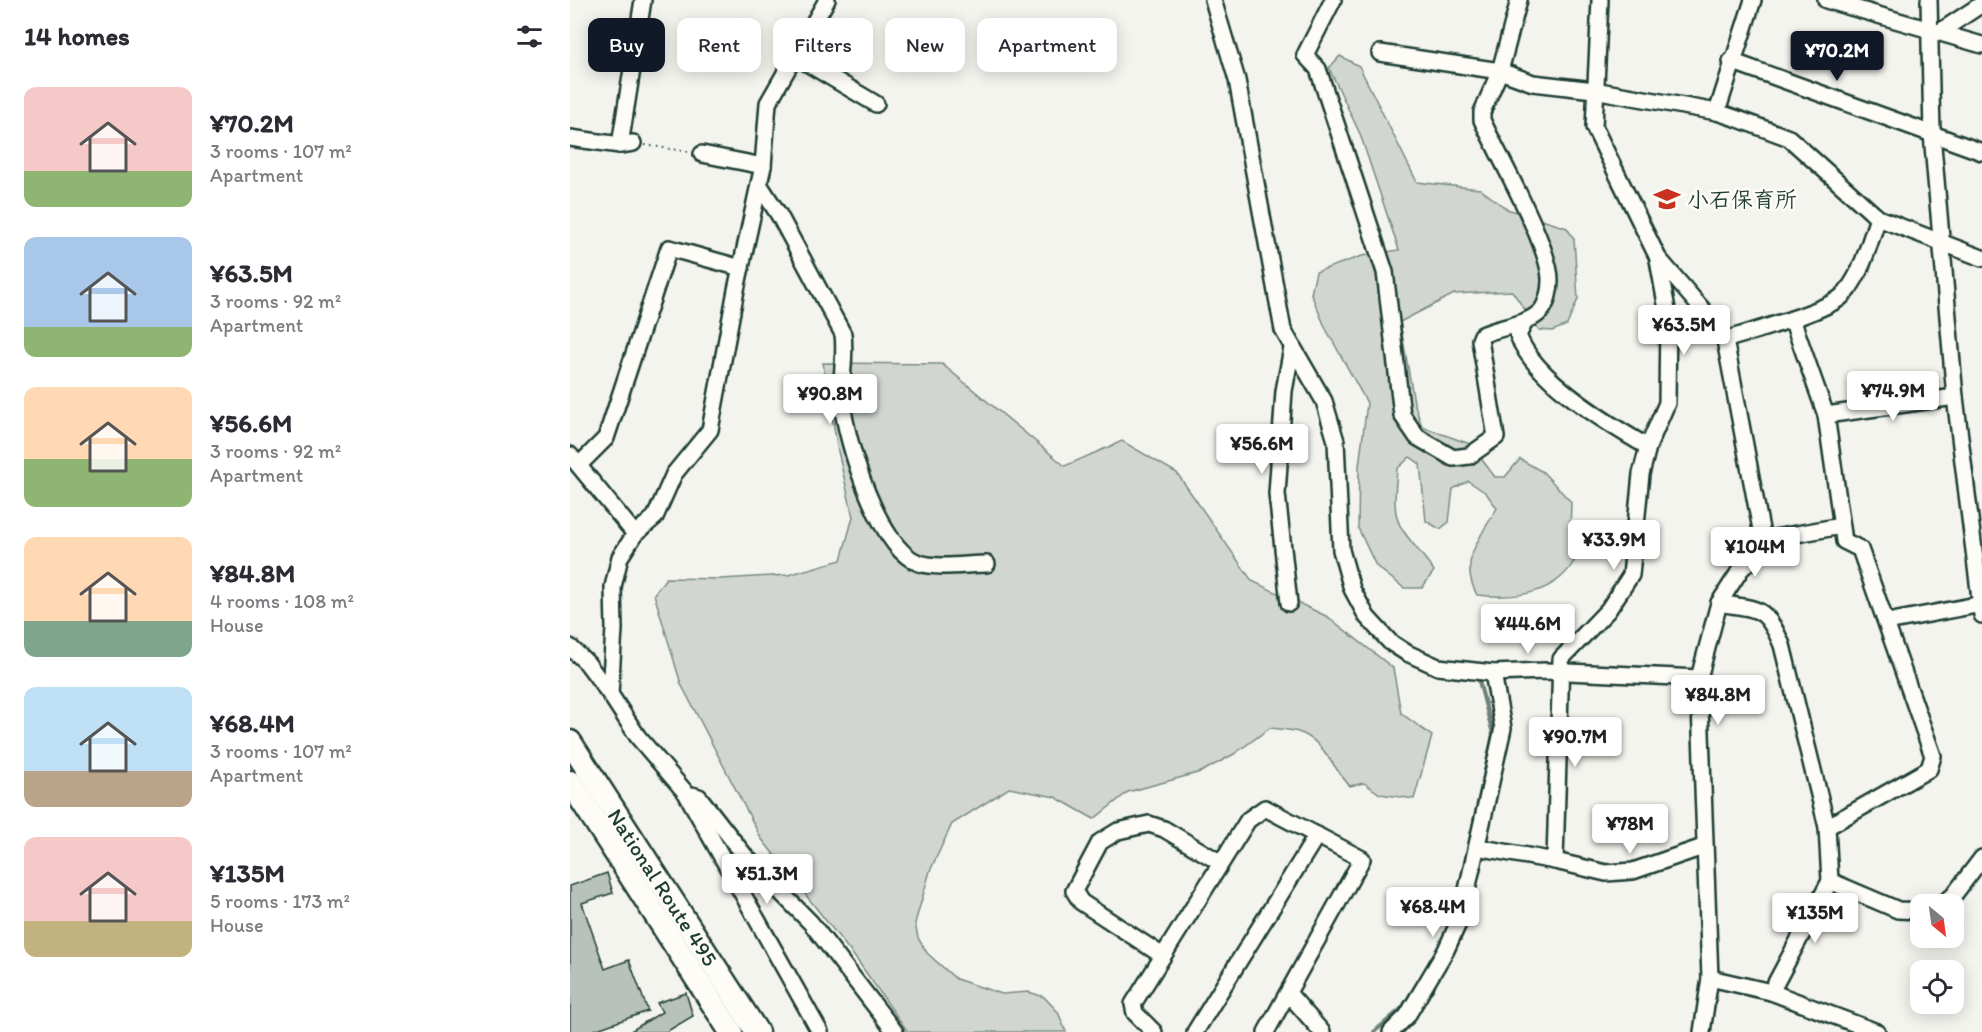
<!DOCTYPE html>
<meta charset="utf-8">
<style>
:root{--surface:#fff;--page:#f2f2f3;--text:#2b2b33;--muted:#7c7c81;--accent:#111827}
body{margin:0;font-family:Itim,"Klee One",sans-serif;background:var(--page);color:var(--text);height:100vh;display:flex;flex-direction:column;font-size:22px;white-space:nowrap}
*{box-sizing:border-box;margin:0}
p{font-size:20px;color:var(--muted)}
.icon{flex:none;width:33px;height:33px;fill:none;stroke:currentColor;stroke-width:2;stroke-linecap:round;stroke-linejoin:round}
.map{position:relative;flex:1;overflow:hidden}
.drawer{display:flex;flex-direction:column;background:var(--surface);width:570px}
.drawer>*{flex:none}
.banner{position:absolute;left:18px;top:18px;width:570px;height:54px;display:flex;gap:12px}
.needle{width:39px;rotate:151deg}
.fabs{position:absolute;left:1340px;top:894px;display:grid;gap:12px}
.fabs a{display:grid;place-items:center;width:54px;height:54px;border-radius:12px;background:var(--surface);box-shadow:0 3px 15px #0003;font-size:30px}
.price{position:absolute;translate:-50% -51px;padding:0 14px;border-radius:6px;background:#fff;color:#222;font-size:20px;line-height:39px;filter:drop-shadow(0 2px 3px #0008)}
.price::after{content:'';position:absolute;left:50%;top:36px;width:18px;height:14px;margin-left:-9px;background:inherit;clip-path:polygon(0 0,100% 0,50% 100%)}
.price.on{background:var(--accent);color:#fff}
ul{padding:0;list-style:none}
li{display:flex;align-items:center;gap:18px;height:150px;padding:0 24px}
li span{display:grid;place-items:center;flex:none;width:168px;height:120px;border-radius:12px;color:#555}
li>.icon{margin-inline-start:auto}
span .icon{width:72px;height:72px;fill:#fffc;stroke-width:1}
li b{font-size:26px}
h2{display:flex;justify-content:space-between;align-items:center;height:72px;padding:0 24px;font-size:26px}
.tag{padding:0 21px;border-radius:12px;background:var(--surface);box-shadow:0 3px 15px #0003;font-size:21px;line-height:54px}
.tag.on{background:var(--accent);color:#fff}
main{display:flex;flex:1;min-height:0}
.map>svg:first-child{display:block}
</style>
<main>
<section class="drawer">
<h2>14 homes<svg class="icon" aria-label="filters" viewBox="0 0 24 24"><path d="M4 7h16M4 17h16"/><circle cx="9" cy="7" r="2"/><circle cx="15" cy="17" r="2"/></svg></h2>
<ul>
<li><span style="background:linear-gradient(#f6c9c9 70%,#8fb573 0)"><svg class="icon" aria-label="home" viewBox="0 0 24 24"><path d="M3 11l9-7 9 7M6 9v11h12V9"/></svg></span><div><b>¥70.2M</b><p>3 rooms · 107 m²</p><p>Apartment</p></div></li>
<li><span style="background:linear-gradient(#a9c7e8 75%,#8fb573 0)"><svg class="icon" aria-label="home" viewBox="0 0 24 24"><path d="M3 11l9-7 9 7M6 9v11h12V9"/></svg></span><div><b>¥63.5M</b><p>3 rooms · 92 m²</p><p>Apartment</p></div></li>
<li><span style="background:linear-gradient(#ffd9b3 60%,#8fb573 0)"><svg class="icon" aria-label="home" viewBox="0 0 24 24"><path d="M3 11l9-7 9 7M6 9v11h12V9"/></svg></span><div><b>¥56.6M</b><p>3 rooms · 92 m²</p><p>Apartment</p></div></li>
<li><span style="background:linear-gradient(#ffd9b3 70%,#7fa58c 0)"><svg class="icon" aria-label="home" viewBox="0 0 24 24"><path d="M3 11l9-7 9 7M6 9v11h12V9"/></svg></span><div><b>¥84.8M</b><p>4 rooms · 108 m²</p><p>House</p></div></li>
<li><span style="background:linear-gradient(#bfe0f5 70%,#b9a48a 0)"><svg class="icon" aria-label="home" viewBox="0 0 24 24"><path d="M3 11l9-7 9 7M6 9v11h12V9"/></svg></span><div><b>¥68.4M</b><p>3 rooms · 107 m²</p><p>Apartment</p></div></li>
<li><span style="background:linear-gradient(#f6c9c9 70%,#c2b280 0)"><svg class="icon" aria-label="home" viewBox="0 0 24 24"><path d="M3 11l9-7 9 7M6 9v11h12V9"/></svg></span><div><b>¥135M</b><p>5 rooms · 173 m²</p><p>House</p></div></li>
</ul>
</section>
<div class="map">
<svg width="1412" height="1032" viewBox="0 0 1412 1032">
<rect width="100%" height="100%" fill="#f4f4ef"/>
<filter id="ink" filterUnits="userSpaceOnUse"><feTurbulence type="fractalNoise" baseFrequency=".0167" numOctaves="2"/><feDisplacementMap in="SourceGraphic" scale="12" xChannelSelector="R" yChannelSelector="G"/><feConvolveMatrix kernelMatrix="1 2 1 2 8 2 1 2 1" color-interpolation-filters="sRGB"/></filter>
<g filter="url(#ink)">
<g fill="#d1d6d1" stroke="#788a82" stroke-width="1.5">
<path d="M 770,56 L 789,66 L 847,182 L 910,189 L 937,209 L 997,228 L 1004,239 L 1008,299 L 997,325 L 982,331 L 969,330 L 942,291 L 884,294 L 830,322 L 844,402 L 852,427 L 900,444 L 925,477 L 935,477 L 950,459 L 973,472 L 1001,502 L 1000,531 L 1007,556 C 988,595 946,599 907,595 C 888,560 910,539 927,508 L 916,493 L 898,481 L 883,489 L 879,522 L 870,529 L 856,521 L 850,464 L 840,457 L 827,469 C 826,488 821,512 832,529 C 842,544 854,556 864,571 L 852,588 L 834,588 L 806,566 L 788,528 L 789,466 L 797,403 L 756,329 L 741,294 L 746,272 L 792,256 L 829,250 L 790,134 L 759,68 Z"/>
<path d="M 253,363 L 372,364 L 495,466 L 552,441 L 607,473 L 682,581 L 758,617 L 823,668 L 831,713 L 862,736 L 844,799 L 810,794 L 794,783 L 780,786 C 763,769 753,739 728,732 C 720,729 709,729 700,728 L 664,754 L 631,772 L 558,792 L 524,819 L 485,797 L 439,788 L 382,824 L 360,871 L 345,923 L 348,938 L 357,953 L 386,979 L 432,994 L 459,992 L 474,997 L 488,1012 L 496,1032 L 338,1032 L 287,960 L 191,838 L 111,684 L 84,594 L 96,578 L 151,579 L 218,575 L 271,560 L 283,517 L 268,451 Z"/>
</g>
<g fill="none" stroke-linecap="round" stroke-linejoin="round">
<g stroke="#6e8179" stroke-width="4">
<polyline points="898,850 923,734 909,681"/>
<polyline points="881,923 891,881"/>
<polyline points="804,1032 832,1008 861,961"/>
</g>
</g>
<g fill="#b9c1bb" stroke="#1f3d34" stroke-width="1.5">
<polygon points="37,873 43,893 12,903 35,969 59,960 78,1011 19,1032 0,1032 0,886"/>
<polygon points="116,993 123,1016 96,1032 59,1032 92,1012 87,1003"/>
</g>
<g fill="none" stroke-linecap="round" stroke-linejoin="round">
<g stroke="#1f3d34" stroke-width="20">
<g id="minor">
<polyline points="643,0 667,80 713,330 754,401 766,441 771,550 782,589 797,617 820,642 837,653 868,667 923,673 976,671 1129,678"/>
<path d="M 763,0 L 735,55 L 748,69 L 815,272 L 832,415 L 847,437 L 883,458 L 899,456 L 926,437 L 910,340 L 912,335 C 931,326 956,326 971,311 C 977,304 980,290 980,281 C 981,248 928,155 912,120 L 912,112 L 930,71 L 949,0"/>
<polyline points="1030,0 1024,127 1088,258 1145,324 1155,340 1193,540 1187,554 1171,569 1149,603 1129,678 1140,978 1132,1032"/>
<polyline points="1256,0 1412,45"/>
<polyline points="1359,0 1362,134 1385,397 1412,615"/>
<polyline points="1371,31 1412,4"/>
<polyline points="810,53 930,71 963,83 1024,90 1147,112 1168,119 1219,138 1308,218 1412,258"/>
<polyline points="225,56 306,104"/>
<polyline points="1161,61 1412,152"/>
<polyline points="1147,112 1183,0"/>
<polyline points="0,138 50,145 63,143"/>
<polyline points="50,145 73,0"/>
<polyline points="132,154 193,166"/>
<path d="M 189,184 L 209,215 L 273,334 C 276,357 270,380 272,402 C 276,441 309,550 349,563 C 369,569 396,564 417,564"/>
<polyline points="1222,319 1256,415 1274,541 1290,549 1363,756 1359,769 1257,827"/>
<path d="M 955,322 L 948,335 C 963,379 1038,424 1078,447"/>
<path d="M 1155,340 C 1180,332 1254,312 1271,297 C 1291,279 1299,243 1308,218"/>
<polyline points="1256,415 1385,397"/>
<polyline points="0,455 65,534"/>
<polyline points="9,465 36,438 99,248 171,268"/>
<polyline points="1193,540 1271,526"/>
<polyline points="719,603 707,494 714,391 722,348"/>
<path d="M 1149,603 C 1189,610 1195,605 1212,645 L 1257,827 L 1260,881 L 1201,992"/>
<polyline points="1317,622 1412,604"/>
<polyline points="0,647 17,663 40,694"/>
<polyline points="122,795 129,797 175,856 241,923 325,1032"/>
<polyline points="907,847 985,861 1036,873 1063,871 1133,847"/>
<polyline points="985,861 991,659 1038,610 1061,575 1071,474 1078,447 1097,403 1098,315 1088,260"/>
<polyline points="1260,881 1328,910 1350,911"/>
<polyline points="1372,904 1383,896 1412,858"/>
<polyline points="593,956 511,902 504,891 530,842 548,831 579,824 594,829 651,863"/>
<polyline points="1140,978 1201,992 1307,1032"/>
<polyline points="718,993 752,1032"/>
<polyline points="250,1032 116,793 68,737 40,694 44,629 43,587 50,557 65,534 85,517 104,474 140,430 166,290 193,166 198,103 257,0"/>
<polyline points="584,1032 565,1013 563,1004 678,820 695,808 792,859 696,1032"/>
<polyline points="625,1032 747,835"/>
<polyline points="821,1032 837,1016 876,950 891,917 933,728 923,673"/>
</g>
</g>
<g stroke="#1f3d34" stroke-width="27">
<g id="highway">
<polyline points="0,742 187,1032"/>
<polyline points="0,782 161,1032"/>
</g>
</g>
<polyline stroke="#1f3d34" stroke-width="2" stroke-dasharray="1.5 4.5" stroke-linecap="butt" points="75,145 120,152"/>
<use href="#minor" stroke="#fdfcf7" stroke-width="15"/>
<use href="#highway" stroke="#fdfcf7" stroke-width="22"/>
</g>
</g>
<defs>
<g id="school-bare" transform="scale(2.07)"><path d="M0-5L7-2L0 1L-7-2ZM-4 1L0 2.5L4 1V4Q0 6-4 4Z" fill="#c8321e" stroke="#fdfcf7" stroke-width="2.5" paint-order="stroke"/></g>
</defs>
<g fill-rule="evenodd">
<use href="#school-bare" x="1097" y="199"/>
</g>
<g text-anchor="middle" stroke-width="5" stroke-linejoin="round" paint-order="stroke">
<g font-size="22" font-weight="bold" fill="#1f3d34" stroke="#fdfcf7" text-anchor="start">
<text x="1117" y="207">小石保育所</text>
</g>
<g font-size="22" fill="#1f3d34" stroke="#fdfcf7">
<text transform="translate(93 887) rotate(57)" y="8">National Route 495</text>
</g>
</g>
</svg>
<div class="fabs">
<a><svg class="needle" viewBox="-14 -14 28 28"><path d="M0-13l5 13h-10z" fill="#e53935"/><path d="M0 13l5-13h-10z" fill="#7c7c81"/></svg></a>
<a><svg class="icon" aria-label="locate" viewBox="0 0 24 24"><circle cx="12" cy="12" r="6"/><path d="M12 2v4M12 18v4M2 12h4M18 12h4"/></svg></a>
</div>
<b class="price on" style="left:1267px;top:82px">¥70.2M</b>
<b class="price" style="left:1114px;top:356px">¥63.5M</b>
<b class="price" style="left:1323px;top:422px">¥74.9M</b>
<b class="price" style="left:260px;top:425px">¥90.8M</b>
<b class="price" style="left:692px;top:475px">¥56.6M</b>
<b class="price" style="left:1044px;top:571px">¥33.9M</b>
<b class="price" style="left:1185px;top:578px">¥104M</b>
<b class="price" style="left:958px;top:655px">¥44.6M</b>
<b class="price" style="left:1148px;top:726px">¥84.8M</b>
<b class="price" style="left:1005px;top:768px">¥90.7M</b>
<b class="price" style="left:1060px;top:855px">¥78M</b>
<b class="price" style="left:197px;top:905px">¥51.3M</b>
<b class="price" style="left:863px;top:938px">¥68.4M</b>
<b class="price" style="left:1245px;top:944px">¥135M</b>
<div class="banner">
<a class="tag on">Buy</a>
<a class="tag">Rent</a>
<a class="tag">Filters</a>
<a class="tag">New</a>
<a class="tag">Apartment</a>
</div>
</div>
</main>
